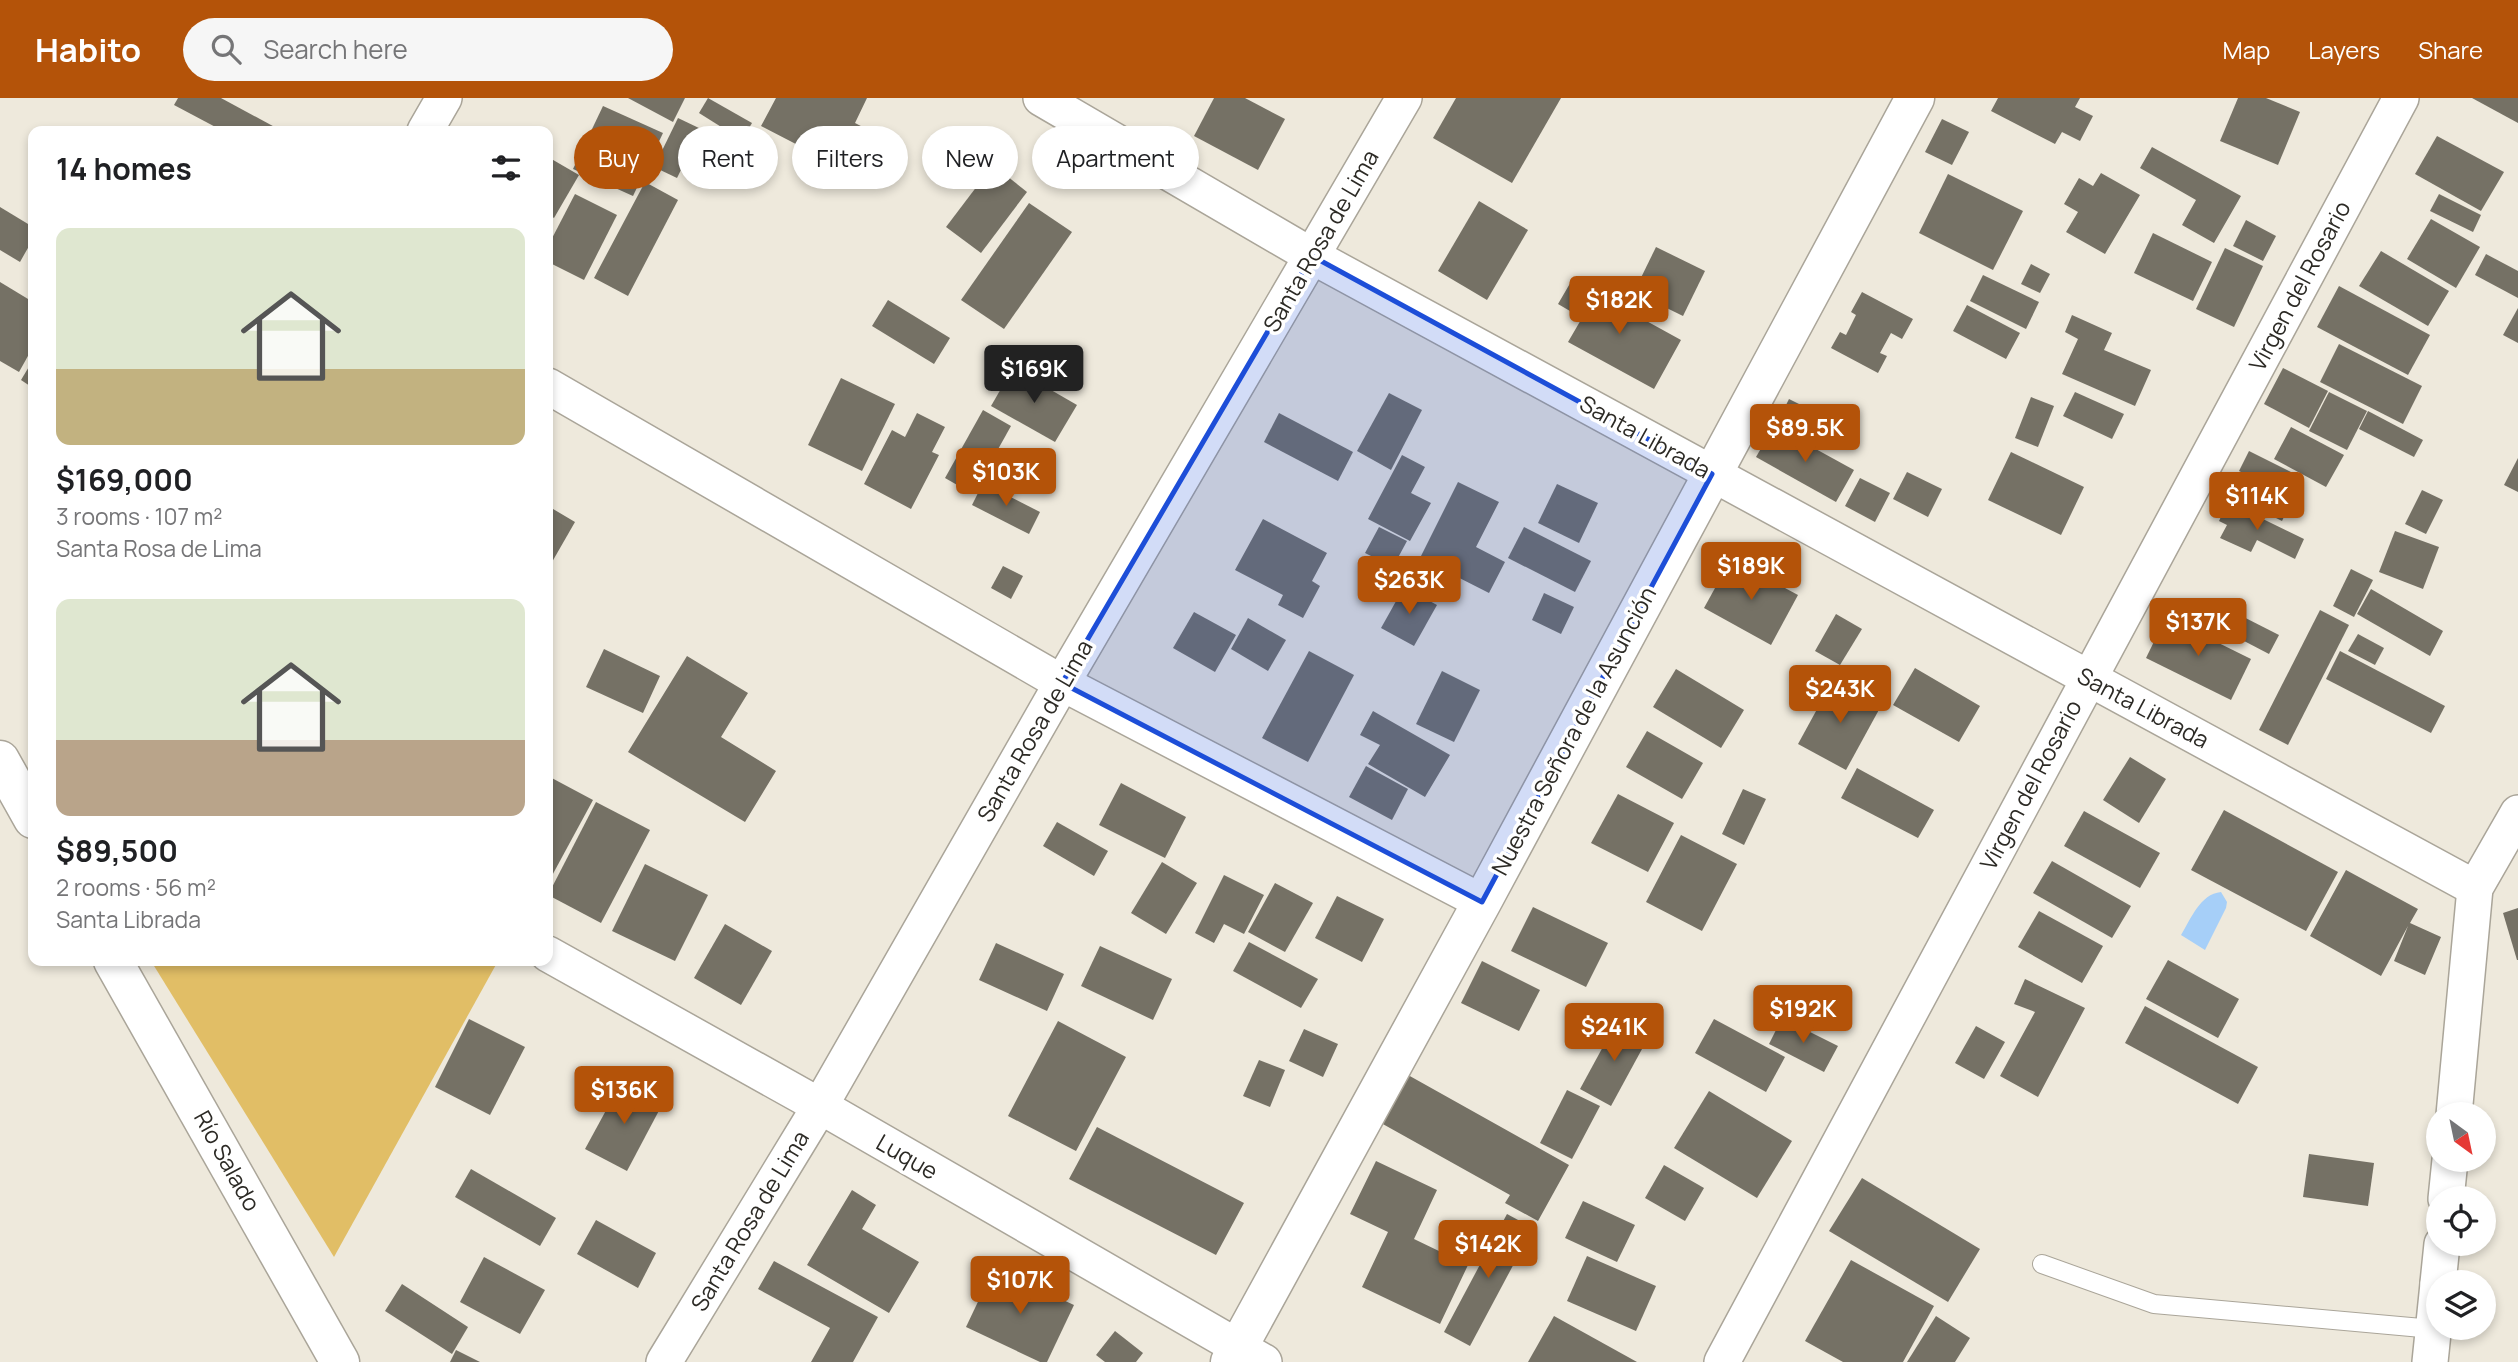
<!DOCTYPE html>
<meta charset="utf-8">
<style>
:root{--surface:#fff;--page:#f6f6f6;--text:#202124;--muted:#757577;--accent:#b45309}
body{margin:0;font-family:Manrope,sans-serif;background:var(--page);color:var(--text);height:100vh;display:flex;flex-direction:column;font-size:26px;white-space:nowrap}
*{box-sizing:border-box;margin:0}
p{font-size:23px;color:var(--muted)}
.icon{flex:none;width:38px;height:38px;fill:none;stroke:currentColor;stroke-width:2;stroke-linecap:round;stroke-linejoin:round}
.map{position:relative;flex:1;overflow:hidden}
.details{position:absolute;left:28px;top:28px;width:525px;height:840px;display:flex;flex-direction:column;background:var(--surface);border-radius:14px;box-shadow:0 4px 10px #0003}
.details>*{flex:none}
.banner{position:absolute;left:574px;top:28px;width:665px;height:63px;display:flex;gap:14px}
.needle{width:46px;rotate:147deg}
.tools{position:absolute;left:2426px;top:1004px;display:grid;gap:14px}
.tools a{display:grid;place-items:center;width:70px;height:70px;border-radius:50%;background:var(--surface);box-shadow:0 4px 10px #0003;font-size:35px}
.price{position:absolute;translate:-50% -60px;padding:0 16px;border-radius:7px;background:var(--accent);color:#fff;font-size:23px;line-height:46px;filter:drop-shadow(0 2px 4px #0008)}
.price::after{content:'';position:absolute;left:50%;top:42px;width:21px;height:16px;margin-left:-10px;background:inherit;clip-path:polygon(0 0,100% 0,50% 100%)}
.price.on{background:#222;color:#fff}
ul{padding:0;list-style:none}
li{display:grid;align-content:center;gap:14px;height:371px;padding:0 28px}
li span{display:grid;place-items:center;height:217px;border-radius:14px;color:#555}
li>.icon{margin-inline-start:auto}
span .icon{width:126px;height:126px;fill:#fffc;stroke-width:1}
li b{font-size:30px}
h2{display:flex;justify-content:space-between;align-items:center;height:84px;padding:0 28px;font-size:30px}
.chip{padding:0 24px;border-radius:32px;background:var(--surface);box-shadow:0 4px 10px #0003;font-size:24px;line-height:63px}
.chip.on{background:var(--accent);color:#fff}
header{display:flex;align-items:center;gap:42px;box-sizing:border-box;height:98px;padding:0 35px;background:var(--accent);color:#fff}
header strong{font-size:33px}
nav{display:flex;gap:38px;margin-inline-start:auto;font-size:24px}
.search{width:490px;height:63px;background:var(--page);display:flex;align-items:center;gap:18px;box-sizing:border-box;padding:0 24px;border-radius:38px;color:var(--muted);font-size:26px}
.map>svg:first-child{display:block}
</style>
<header>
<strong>Habito</strong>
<div class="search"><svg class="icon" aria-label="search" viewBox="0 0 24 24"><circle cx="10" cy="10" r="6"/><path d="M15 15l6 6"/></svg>Search here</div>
<nav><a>Map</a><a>Layers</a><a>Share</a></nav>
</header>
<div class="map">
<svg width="2518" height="1264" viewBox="0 0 2518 1264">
<rect width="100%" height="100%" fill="#eee9dc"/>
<polygon fill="#e1be66" points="152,863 498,863 334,1159 151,863"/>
<path fill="#a6cff8" d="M 2221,794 L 2227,804 L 2226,810 L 2205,852 L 2181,837 C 2191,821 2200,796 2221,794 Z"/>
<g fill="#757165">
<polygon points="178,0 221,0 282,33 223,33 174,7"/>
<polygon points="628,0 685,0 673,24"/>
<polygon points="708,0 752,25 742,42 699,15"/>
<polygon points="776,0 867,0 855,25 896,46 875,87 761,28"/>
<polygon points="1214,0 1245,0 1285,21 1258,72 1194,38"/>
<polygon points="1456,0 1561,0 1512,85 1433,40"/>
<polygon points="1998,0 2080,0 2075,9 2093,18 2080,43 2062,34 2055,46 1991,13"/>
<polygon points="2238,0 2266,0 2300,14 2278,67 2220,43"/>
<polygon points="2472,0 2518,0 2518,25"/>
<polygon points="603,8 663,35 633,98 573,71"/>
<polygon points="678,20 701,31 677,80 654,69"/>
<polygon points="1942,21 1969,34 1952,67 1925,54"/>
<polygon points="2437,38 2504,74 2481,113 2415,76"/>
<polygon points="2152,49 2241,98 2214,145 2182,127 2196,102 2140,70"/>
<polygon points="548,59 579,77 554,120 548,116"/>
<polygon points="993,67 1027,94 981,155 946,129"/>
<polygon points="2101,75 2140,97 2105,156 2066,134 2078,114 2064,106 2079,80 2093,88"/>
<polygon points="1948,76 2023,113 1993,172 1919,135"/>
<polygon points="645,84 678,102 628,198 594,180"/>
<polygon points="575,96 617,117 584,182 548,164 548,148"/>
<polygon points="2439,96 2481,117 2473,134 2430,113"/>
<polygon points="1479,103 1528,132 1487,202 1438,173"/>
<polygon points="1029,105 1072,134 1004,231 961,202"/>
<polygon points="0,109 33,129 33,141 20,164 0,152"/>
<polygon points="2431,121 2480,149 2456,190 2407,161"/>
<polygon points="2246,122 2276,138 2263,163 2233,148"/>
<polygon points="2153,135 2212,164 2193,203 2134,175"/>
<polygon points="1656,149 1705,173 1683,218 1634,194"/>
<polygon points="2225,150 2263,168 2234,229 2196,211"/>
<polygon points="2381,153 2449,193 2428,228 2359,188"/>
<polygon points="2486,156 2518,173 2518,200 2475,177"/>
<polygon points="2031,166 2050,176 2040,195 2021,186"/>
<polygon points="1983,177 2039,204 2026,231 1970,203"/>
<polygon points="1572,182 1681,242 1654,291 1568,244 1582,220 1558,206"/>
<polygon points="0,184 33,204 33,249 19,274 0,263"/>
<polygon points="2339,188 2430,237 2408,277 2317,229"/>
<polygon points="1862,194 1913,221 1902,241 1891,235 1880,255 1887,258 1878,275 1831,250 1840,234 1846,237 1856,217 1851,214"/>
<polygon points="888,202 950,240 934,266 872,228"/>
<polygon points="1967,207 2020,235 2006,261 1953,233"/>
<polygon points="2518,210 2518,245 2503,237"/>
<polygon points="2072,217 2112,235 2104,252 2151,272 2135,308 2062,276 2078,241 2065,234"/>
<polygon points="2339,246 2422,288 2403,326 2320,284"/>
<polygon points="33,262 33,290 21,282"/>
<polygon points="1013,270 1077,307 1055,344 991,308"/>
<polygon points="2283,270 2328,293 2309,330 2264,306"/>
<polygon points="841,280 895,306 862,373 808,347"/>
<polygon points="2075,294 2124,316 2112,341 2063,318"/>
<polygon points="2329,294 2367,313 2347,352 2309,333"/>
<polygon points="1389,295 1422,312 1391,372 1357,353"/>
<polygon points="2031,299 2054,308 2038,349 2015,340"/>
<polygon points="1789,301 1825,319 1816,337 1780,319"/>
<polygon points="983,312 1011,328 973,396 945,380"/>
<polygon points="2368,313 2423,342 2414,359 2359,331"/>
<polygon points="917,315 945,329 932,354 939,357 911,411 864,386 892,332 905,339"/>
<polygon points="1279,315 1353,354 1338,383 1264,344"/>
<polygon points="1774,328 1854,372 1836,404 1756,359"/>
<polygon points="2291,329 2344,357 2326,389 2274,361"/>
<polygon points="2249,353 2299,378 2289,398 2239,373"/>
<polygon points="2011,354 2084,389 2061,437 1988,402"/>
<polygon points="1402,357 1425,369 1411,395 1431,405 1410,443 1368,421"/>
<polygon points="2518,360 2518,394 2504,387"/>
<polygon points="1907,374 1942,391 1928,419 1893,401"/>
<polygon points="1860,380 1890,395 1875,424 1845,408"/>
<polygon points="2246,382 2291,404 2282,423 2236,400"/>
<polygon points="1458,384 1499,404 1476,449 1505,464 1489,495 1420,460"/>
<polygon points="983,385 1040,414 1029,436 972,407"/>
<polygon points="1557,386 1598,405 1579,445 1538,425"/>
<polygon points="2422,392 2443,402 2426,436 2405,426"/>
<polygon points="2228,404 2304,441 2295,461 2257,442 2251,454 2220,440 2227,427 2219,423"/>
<polygon points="548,408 575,424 548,471"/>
<polygon points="1263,421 1327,455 1312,483 1320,488 1303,520 1278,507 1283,497 1235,472"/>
<polygon points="1379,429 1407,443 1393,469 1365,455"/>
<polygon points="1524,429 1591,463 1575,494 1508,460"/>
<polygon points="2395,433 2439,449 2423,491 2379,474"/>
<polygon points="1731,461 1798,497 1771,547 1704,510"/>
<polygon points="1003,468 1023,478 1011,501 991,490"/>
<polygon points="2351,471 2373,482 2354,519 2333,508"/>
<polygon points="1404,489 1437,507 1414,548 1381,530"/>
<polygon points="2371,491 2443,533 2430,558 2357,516"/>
<polygon points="1544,495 1574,509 1561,536 1532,522"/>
<polygon points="2212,503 2279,537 2269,556 2202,521"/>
<polygon points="2320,512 2349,527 2288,647 2259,632"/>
<polygon points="1194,514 1236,537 1215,574 1173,550"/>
<polygon points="1836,516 1862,531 1840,567 1815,553"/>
<polygon points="2166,519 2251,561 2231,602 2146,560"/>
<polygon points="1248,520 1286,542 1268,573 1231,551"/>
<polygon points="2358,536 2384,550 2375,567 2348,553"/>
<polygon points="604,551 660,578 643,615 586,589"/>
<polygon points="1309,553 1354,577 1308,664 1262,640"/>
<polygon points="2340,553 2445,608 2431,635 2326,581"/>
<polygon points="687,558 748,595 721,639 776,673 745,724 628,654"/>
<polygon points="1915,570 1980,608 1959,644 1893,607"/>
<polygon points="1676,571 1744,612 1721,650 1653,609"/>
<polygon points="1442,573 1480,592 1454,644 1416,626"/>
<polygon points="1833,582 1881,608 1846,672 1798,646"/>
<polygon points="1373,613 1450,657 1425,699 1368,666 1380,647 1360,637"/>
<polygon points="1647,633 1703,665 1682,701 1626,669"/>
<polygon points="2130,659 2166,681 2139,725 2103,702"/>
<polygon points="1366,668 1408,691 1392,722 1349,699"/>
<polygon points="1857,670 1934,712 1918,740 1841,700"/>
<polygon points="548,678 593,702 548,785"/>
<polygon points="1121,685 1186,719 1165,760 1099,727"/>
<polygon points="1743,691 1766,701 1744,747 1722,736"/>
<polygon points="1618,696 1674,725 1648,774 1591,745"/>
<polygon points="596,704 650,732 601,825 548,797"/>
<polygon points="2224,712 2338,774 2306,833 2191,772"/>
<polygon points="2084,713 2160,755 2140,790 2064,748"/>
<polygon points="1057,724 1108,753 1094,778 1043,748"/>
<polygon points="1681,737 1737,766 1702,833 1646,804"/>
<polygon points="2052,763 2131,808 2112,840 2033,795"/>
<polygon points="1162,764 1197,785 1166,836 1131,815"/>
<polygon points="645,766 708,797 675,863 612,833"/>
<polygon points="2346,772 2418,811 2410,825 2441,839 2425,877 2394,863 2408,828 2381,878 2310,838"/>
<polygon points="1224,777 1264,797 1244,836 1224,826 1214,845 1195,835"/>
<polygon points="1275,785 1313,805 1285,854 1248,834"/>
<polygon points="1337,798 1384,821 1362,864 1315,840"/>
<polygon points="1533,809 1608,845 1586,889 1511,853"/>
<polygon points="2518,810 2518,862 2517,862 2503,815"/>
<polygon points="2039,813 2103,848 2082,885 2018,849"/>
<polygon points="725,826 772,853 741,907 694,880"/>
<polygon points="1249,844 1318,881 1301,910 1233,873"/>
<polygon points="996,845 1064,876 1047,913 979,882"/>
<polygon points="1100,848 1172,881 1153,922 1081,888"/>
<polygon points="2168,862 2239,901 2218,940 2146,901"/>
<polygon points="1482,863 1540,892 1519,933 1461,905"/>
<polygon points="2025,881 2085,910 2038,999 2000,978 2035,914 2014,906"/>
<polygon points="2145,908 2258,969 2238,1006 2125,945"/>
<polygon points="1782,920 1838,948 1824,974 1769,946"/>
<polygon points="469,921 525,949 490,1017 435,989"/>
<polygon points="1714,921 1785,959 1766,994 1695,955"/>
<polygon points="1058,923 1126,959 1076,1053 1008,1018"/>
<polygon points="1617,923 1648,940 1611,1008 1580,991"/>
<polygon points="1976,928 2005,944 1984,981 1955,965"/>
<polygon points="1304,931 1338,946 1323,979 1289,963"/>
<polygon points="1259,962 1285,972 1270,1009 1243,998"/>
<polygon points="1408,977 1569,1067 1538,1123 1505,1105 1510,1097 1381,1025"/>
<polygon points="622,983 663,1005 627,1073 585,1051"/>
<polygon points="1567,992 1600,1008 1572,1061 1540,1045"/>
<polygon points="1709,993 1792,1043 1757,1100 1674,1050"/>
<polygon points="1097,1029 1244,1105 1216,1157 1069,1081"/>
<polygon points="2309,1056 2374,1065 2368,1108 2303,1099"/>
<polygon points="1376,1063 1437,1092 1414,1141 1468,1167 1440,1226 1362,1189 1388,1134 1350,1116"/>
<polygon points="1664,1067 1704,1090 1685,1123 1645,1100"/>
<polygon points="471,1071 556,1120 540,1148 455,1099"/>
<polygon points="1862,1080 1980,1151 1948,1204 1829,1133"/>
<polygon points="852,1092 876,1107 862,1131 919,1164 889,1215 807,1167"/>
<polygon points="1583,1103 1635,1127 1617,1164 1565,1140"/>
<polygon points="1507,1116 1533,1130 1470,1248 1444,1234"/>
<polygon points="596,1122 656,1155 638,1190 577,1156"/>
<polygon points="1587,1158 1656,1188 1636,1233 1567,1203"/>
<polygon points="484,1159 545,1192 520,1236 460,1204"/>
<polygon points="1851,1162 1934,1208 1903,1264 1843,1264 1805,1243"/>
<polygon points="774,1163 878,1219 853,1264 811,1264 830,1230 758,1191"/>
<polygon points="994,1170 1074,1207 1047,1264 1040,1264 966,1229"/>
<polygon points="402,1186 468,1229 452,1256 385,1213"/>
<polygon points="1554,1218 1637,1264 1528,1264"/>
<polygon points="1936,1218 1970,1240 1955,1264 1907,1264"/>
<polygon points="1115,1233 1143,1255 1136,1264 1105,1264 1096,1257"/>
<polygon points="456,1252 480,1264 450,1264"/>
</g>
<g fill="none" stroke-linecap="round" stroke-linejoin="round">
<g stroke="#aaa599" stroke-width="20">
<polyline id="lane" points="2042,1166 2154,1206 2433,1231"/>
</g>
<g stroke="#aaa599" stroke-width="38">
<g id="street">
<polyline points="1041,0 1312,158 2475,790"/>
<polyline points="425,33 444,0"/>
<polyline points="548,288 1062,585 1482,804"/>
<polyline points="548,856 820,1008 1264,1264"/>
<polyline points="2454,1017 2475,790 2518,715"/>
<polyline points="2446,1101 2450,1062"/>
<polyline points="2438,1185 2442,1146"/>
<polyline points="664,1264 820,1008 1062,585 1404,0"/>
<polyline points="1722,1264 2401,0"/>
<polyline points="2430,1264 2438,1186"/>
</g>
</g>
<g stroke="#aaa599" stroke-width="41">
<g id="secondary">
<polyline points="0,662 33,721"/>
<polyline points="113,863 340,1264"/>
<polyline points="1230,1264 1482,804 1915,0"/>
</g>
</g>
<use href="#lane" stroke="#fff" stroke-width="18"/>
<use href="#street" stroke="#fff" stroke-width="35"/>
<use href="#secondary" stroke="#fff" stroke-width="38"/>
</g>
<path fill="#1d4ed8" fill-opacity="0.2" stroke="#1d4ed8" stroke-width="5" stroke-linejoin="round" d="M 1312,158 L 1712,376 L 1482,804 L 1062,585 Z"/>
<g text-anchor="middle" stroke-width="7" stroke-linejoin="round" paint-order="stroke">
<g font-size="23" fill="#2c2a25" stroke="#fff">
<text transform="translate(1321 143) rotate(-60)" y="8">Santa Rosa de Lima</text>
<text transform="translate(2300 188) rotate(-62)" y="8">Virgen del Rosario</text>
<text transform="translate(1645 339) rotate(29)" y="8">Santa Librada</text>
<text transform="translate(2143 610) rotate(28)" y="8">Santa Librada</text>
<text transform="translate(1035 633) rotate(-60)" y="8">Santa Rosa de Lima</text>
<text transform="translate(1574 633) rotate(-62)" y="8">Nuestra Señora de la Asunción</text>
<text transform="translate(2031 687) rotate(-62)" y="8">Virgen del Rosario</text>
<text transform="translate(907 1059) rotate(30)" y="8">Luque</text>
<text transform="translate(227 1063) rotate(61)" y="8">Río Salado</text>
<text transform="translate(750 1123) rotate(-59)" y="8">Santa Rosa de Lima</text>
</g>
</g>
</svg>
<div class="tools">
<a><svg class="needle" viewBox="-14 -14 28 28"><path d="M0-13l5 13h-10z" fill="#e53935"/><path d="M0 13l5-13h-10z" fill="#757577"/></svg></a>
<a><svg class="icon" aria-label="locate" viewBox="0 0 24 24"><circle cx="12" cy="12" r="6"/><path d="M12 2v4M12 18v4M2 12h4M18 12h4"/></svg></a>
<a><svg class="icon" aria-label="layers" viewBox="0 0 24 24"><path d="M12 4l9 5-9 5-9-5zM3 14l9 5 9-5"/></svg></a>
</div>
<b class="price" style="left:1619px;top:238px">$182K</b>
<b class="price on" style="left:1034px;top:307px">$169K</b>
<b class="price" style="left:1805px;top:366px">$89.5K</b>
<b class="price" style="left:1006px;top:410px">$103K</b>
<b class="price" style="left:2257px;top:434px">$114K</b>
<b class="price" style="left:1751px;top:504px">$189K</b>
<b class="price" style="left:1409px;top:518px">$263K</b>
<b class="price" style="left:2198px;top:560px">$137K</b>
<b class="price" style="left:1840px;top:627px">$243K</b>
<b class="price" style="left:1803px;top:947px">$192K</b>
<b class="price" style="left:1614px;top:965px">$241K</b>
<b class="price" style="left:624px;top:1028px">$136K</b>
<b class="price" style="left:1488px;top:1182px">$142K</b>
<b class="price" style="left:1020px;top:1218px">$107K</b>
<div class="banner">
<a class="chip on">Buy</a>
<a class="chip">Rent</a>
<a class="chip">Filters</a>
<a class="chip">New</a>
<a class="chip">Apartment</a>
</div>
<section class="details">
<h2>14 homes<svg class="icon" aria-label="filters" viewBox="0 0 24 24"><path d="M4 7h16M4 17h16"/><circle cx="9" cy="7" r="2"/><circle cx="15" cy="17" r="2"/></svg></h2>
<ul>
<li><span style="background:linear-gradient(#dfe7d0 65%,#c2b280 0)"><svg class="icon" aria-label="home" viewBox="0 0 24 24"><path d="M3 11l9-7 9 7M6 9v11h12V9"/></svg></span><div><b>$169,000</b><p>3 rooms · 107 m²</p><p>Santa Rosa de Lima</p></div></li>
<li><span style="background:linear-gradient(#dfe7d0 65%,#b9a48a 0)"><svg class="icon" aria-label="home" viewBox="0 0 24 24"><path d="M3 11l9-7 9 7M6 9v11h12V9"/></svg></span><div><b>$89,500</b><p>2 rooms · 56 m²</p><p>Santa Librada</p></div></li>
</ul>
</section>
</div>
